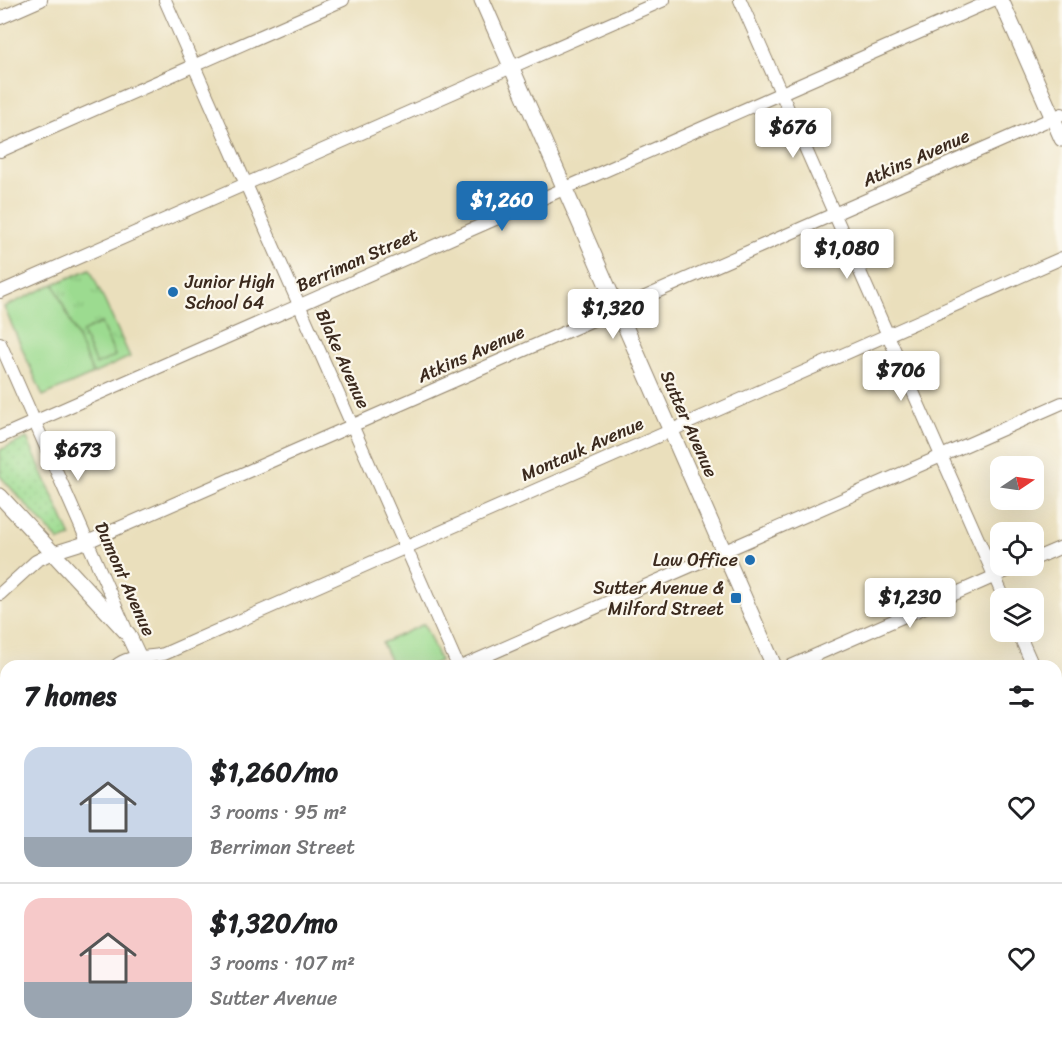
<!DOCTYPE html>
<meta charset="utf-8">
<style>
:root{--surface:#fff;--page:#f6f6f6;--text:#202124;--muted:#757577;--line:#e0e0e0;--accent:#1f6fb2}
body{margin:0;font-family:Sriracha,sans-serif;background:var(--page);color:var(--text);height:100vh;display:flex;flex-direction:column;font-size:22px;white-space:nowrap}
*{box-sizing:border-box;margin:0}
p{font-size:20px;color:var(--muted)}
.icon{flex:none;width:33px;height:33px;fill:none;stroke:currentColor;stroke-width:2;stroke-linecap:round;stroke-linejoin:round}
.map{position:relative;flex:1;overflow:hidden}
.side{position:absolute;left:0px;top:660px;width:1062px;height:386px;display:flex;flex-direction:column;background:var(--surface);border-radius:18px 18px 0 0;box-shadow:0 6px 24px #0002}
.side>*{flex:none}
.needle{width:39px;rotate:77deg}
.tools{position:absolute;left:990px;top:456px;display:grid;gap:12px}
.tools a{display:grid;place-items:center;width:54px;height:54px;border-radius:12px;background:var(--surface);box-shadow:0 6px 24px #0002;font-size:30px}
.price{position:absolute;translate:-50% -51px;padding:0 14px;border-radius:6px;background:#fff;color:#222;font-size:20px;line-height:39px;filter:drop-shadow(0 2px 3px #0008)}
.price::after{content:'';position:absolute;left:50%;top:36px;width:18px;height:14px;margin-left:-9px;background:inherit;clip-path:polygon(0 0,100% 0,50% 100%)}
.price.on{background:var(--accent);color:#fff}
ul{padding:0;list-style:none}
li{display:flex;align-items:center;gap:18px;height:150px;padding:0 24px}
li+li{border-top:2px solid var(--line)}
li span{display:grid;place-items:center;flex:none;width:168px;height:120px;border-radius:18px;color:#555}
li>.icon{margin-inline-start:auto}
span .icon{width:72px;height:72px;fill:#fffc;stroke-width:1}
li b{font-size:26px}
h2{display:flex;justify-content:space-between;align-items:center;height:72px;padding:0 24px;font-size:26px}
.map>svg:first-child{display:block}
</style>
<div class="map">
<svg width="1062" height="1045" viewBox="0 0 1062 1045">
<defs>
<pattern id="grass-dots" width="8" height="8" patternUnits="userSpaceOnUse" patternTransform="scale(1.5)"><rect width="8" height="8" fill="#9cdb90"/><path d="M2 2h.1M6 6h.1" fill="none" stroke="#87bc7c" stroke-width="1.8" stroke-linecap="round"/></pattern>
<pattern id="park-tufts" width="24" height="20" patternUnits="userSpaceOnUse" patternTransform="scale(1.5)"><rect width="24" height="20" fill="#9cdb90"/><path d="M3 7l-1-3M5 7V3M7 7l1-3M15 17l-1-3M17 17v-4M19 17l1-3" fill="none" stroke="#87bc7c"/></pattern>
</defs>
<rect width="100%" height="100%" fill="#fbf7ec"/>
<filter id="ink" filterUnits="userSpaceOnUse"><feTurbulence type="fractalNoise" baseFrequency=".0167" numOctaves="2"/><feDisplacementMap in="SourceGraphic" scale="12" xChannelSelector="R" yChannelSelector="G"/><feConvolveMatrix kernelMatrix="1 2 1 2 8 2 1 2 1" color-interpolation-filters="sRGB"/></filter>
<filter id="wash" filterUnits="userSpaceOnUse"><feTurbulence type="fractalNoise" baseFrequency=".008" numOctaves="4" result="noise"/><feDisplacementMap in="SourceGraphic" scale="24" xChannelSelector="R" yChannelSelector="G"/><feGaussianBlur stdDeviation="1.35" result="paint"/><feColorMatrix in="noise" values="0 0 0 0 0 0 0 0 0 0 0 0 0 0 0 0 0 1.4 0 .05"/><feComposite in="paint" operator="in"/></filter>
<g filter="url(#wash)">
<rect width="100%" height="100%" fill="#eadfbc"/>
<polygon fill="url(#grass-dots)" stroke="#6c8257" stroke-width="1.5" points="27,438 71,537 59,541 0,476 0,450"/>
<polygon fill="url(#park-tufts)" stroke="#6c8257" stroke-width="1.5" points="90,269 130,357 93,374 54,284"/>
<g fill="#9cdb90" stroke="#6c8257" stroke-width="1.5">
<polygon points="54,284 93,374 43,396 4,307"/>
<polygon points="101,323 115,356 96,365 82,332"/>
<polygon points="424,624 440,661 430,666 393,666 382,643"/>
</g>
</g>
<g filter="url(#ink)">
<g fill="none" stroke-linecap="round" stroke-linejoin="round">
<g stroke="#92846d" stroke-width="14">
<g id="minor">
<polyline points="165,0 458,666"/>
<polyline points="740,0 1004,598"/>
<polyline points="0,18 41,0"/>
<polyline points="0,151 343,0"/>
<polyline points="0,292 664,0"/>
<polyline points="0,343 125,627"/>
<polyline points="0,437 993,0"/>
<polyline points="1034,559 1062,547"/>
<polyline points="0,594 36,561 52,553 87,542 1062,114"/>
<polyline points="1018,632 1033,666"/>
<path d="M 116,666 C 128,655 147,658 164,654 L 1062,258"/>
<polyline points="463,666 1062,403"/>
<polyline points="791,666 1018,566"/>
<polyline points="1056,694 1062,691"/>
<polyline points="1056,718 1062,731"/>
<polyline points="0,771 6,766"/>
<polyline points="1056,838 1062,835"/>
<polyline points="0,950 6,945"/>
<polyline points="1056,982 1062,979"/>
<polyline points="92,1045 98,1040"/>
</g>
</g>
<g stroke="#92846d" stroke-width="17">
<g id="tertiary">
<polyline points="482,0 774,666"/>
<polyline points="1001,0 1062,139"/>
<polyline points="0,496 128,634 143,666"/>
<polyline points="938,1040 941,1045"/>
<polyline points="296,1045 302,1040"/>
</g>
</g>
<use href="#minor" stroke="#fff" stroke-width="12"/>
<use href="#tertiary" stroke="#fff" stroke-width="15"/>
</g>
</g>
<g fill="#1f6fb2" stroke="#fbf7ec" stroke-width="2">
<circle cx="173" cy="292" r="6"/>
<circle cx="750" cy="560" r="6"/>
<rect x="730" y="592" width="12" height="12" rx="3"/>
</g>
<g text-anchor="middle" stroke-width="4.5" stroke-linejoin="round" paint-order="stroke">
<g font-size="18" fill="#3b2a1e" stroke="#fbf7ec">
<text transform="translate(916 158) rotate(-24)" y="6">Atkins Avenue</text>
<text transform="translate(357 260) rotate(-24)" y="6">Berriman Street</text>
<text transform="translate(471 354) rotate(-24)" y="6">Atkins Avenue</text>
<text transform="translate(343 359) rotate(66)" y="6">Blake Avenue</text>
<text transform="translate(689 424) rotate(66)" y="6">Sutter Avenue</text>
<text transform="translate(582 449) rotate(-24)" y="6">Montauk Avenue</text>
<text transform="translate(125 579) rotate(66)" y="6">Dumont Avenue</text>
</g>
<g font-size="18" fill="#3b2a1e" stroke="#fbf7ec" text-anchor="end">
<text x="185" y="288" text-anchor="start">Junior High<tspan x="185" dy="21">School 64</tspan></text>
<text x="738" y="566">Law Office</text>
<text x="724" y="594">Sutter Avenue &amp;<tspan x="724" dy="21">Milford Street</tspan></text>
</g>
</g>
</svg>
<div class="tools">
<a><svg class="needle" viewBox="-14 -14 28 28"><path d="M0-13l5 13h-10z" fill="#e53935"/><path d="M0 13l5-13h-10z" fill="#757577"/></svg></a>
<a><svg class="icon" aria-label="locate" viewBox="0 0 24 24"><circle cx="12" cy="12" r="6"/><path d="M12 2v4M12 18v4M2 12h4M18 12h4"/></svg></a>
<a><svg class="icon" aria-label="layers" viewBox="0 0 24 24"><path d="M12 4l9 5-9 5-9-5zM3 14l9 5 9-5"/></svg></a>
</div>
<b class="price" style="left:793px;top:159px">$676</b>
<b class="price on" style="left:502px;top:232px">$1,260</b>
<b class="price" style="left:847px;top:280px">$1,080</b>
<b class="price" style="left:613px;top:340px">$1,320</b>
<b class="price" style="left:901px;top:402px">$706</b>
<b class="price" style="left:78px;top:482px">$673</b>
<b class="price" style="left:910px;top:629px">$1,230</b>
<section class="side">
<h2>7 homes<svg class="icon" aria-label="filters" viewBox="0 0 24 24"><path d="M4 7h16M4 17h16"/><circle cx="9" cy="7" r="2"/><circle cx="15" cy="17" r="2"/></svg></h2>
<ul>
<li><span style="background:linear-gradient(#c9d6e8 75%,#9aa5b1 0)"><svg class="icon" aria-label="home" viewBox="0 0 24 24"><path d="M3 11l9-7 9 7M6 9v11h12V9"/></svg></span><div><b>$1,260/mo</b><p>3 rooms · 95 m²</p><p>Berriman Street</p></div><svg class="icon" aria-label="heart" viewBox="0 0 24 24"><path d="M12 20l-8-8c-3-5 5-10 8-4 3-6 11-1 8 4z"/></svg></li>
<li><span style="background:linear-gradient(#f6c9c9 70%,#9aa5b1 0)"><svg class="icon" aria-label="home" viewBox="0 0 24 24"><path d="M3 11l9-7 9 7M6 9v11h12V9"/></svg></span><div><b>$1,320/mo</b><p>3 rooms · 107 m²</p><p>Sutter Avenue</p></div><svg class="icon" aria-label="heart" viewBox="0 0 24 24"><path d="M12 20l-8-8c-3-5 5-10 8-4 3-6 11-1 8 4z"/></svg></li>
</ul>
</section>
</div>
